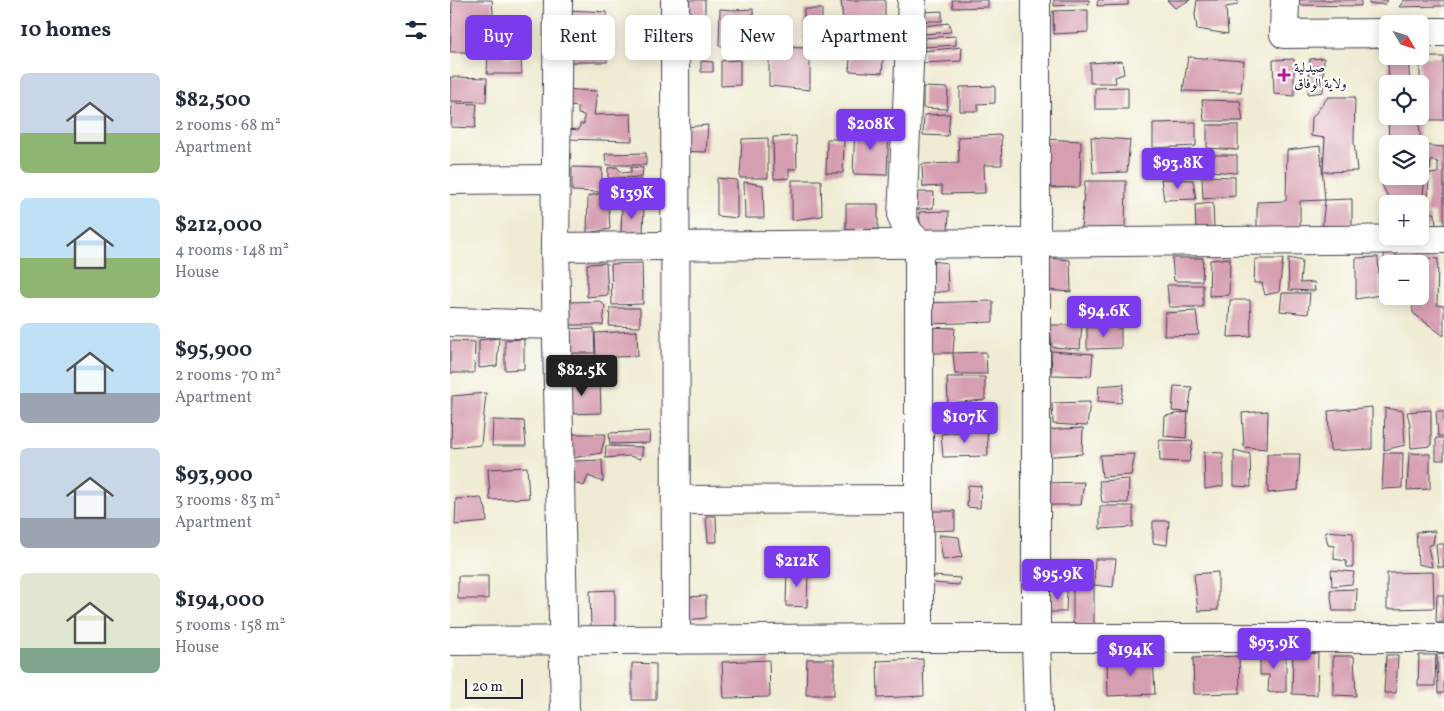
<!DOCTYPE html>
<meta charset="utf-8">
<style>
:root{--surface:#fff;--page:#f2f2f3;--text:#1f2937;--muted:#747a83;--accent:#7c3aed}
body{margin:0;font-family:Vollkorn,Amiri,serif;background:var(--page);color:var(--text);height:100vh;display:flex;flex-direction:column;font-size:19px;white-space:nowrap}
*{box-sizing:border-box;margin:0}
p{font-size:16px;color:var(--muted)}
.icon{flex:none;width:28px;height:28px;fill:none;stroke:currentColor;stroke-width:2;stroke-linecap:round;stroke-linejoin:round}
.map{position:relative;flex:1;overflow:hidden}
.drawer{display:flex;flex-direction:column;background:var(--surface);width:450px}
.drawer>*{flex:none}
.guide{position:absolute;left:15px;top:15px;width:475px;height:45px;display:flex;gap:10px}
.needle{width:32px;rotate:128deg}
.buttons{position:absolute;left:929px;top:15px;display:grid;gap:10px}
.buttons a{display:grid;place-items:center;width:50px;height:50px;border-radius:8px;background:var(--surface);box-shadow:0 2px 12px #0003;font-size:25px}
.scale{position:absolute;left:15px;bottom:12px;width:58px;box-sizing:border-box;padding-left:5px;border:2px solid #22223b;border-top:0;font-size:14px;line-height:18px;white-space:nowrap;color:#22223b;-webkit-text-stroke:4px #fdfcf7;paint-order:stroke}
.price{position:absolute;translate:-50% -42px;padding:0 11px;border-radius:5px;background:var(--accent);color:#fff;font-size:16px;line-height:32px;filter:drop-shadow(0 1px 2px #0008)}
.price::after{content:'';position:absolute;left:50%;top:30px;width:15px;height:11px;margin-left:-8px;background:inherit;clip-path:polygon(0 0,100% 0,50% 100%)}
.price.current{background:#222;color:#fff}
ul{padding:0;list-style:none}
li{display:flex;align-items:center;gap:15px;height:125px;padding:0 20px}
li span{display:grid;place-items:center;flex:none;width:140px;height:100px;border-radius:8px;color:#555}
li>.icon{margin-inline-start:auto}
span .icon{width:60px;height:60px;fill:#fffc;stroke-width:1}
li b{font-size:21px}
h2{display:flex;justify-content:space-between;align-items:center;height:60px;padding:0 20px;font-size:21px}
.chip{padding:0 18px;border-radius:8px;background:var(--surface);box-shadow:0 2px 12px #0003;font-size:18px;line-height:45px}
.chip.current{background:var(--accent);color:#fff}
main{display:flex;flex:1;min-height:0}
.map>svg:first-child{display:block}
</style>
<main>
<section class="drawer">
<h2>10 homes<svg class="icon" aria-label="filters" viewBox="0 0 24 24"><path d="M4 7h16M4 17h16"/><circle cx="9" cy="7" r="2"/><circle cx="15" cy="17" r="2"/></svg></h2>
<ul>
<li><span style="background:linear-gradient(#c9d6e8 60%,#8fb573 0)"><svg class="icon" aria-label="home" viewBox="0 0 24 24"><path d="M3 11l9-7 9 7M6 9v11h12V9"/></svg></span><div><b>$82,500</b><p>2 rooms · 68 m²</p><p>Apartment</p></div></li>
<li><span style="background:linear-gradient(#bfe0f5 60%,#8fb573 0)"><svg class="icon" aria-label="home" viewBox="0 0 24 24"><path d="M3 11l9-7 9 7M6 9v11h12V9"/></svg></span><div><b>$212,000</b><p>4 rooms · 148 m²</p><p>House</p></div></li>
<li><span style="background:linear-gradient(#bfe0f5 70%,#9aa5b1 0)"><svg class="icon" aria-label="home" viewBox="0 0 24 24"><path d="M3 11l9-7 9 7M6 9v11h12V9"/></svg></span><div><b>$95,900</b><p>2 rooms · 70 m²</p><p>Apartment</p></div></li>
<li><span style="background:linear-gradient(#c9d6e8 70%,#9aa5b1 0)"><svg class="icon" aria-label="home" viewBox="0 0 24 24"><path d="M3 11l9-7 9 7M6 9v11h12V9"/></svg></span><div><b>$93,900</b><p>3 rooms · 83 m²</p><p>Apartment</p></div></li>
<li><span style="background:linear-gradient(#dfe7d0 75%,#7fa58c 0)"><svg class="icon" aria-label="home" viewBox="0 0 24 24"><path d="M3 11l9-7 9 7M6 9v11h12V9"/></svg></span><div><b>$194,000</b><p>5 rooms · 158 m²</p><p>House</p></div></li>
</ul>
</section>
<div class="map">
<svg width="994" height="711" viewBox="0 0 994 711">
<rect width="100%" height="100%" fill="#fdfcf7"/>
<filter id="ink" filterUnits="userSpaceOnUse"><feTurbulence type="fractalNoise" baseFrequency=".02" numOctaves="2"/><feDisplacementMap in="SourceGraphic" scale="10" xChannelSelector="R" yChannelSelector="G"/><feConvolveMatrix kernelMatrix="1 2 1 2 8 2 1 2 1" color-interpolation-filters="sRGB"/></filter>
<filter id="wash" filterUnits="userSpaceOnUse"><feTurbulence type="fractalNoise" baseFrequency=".0096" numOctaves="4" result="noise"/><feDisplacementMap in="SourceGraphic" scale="20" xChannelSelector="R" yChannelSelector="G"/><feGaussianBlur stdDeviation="1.12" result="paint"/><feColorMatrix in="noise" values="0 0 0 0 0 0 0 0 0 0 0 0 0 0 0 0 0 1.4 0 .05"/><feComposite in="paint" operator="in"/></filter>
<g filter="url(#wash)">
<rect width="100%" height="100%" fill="#f0ecd4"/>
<g id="blocks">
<g fill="#d69eb1">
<polygon points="2,0 42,0 44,24 31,24 31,52 0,52"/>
<polygon points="225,0 255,0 255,20 223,20"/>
<polygon points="391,0 435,0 435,19 393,22"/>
<polygon points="502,0 538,0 538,7 503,8"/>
<polygon points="604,0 639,0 639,4 604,6"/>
<polygon points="648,0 678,0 678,5 647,6"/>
<polygon points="717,0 740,0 725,8"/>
<polygon points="747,0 788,0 787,5 776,7 778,34 747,29 745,14"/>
<polygon points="847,0 911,0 911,6 847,5"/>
<polygon points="919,0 938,0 935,4 919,4"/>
<polygon points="954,0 994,0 994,6 949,7"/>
<polygon points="270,9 284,10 303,9 304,47 269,46"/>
<polygon points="354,9 372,9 372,41 354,42"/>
<polygon points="119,10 156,12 157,21 118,22"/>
<polygon points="638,10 638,32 604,34 603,11"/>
<polygon points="492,11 492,21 474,21 474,12"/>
<polygon points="499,23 501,32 474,34 472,26"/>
<polygon points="44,24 79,25 75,47 55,49 55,59 71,57 72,74 37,74 38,50 44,50"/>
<polygon points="158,24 157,34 124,34 127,25"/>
<polygon points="506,36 506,45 474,47 472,38"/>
<polygon points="115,37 152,37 151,48 115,48"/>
<polygon points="319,47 360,48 360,90 319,86"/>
<polygon points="512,47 511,61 473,63 473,51"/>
<polygon points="255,48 256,58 222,59 239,54 239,49"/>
<polygon points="401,48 434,50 432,73 399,71"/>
<polygon points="158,50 157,62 116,62 114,51"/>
<polygon points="738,57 794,61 791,92 733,91"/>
<polygon points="970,57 994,57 994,120 971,120 969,124 971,144 939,144 938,116 970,116"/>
<polygon points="874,58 873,92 858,94 860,59"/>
<polygon points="938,58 958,58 960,84 939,84"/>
<polygon points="844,59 844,96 824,94 823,60"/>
<polygon points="290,60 290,85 271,86 271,61"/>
<polygon points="251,61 263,62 263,72 251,72"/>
<polygon points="672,61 674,74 665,77 666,83 640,83 640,63"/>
<polygon points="0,77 37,78 36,102 0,101"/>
<polygon points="545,86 545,103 528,104 528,111 510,111 510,87"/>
<polygon points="473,87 498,88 497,109 473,108"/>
<polygon points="678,87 678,109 645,109 645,88"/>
<polygon points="112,89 147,91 144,115 181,114 182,141 117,139 118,129 129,130 130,124 134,124 134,115 128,114 128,107 111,105"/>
<polygon points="878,97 905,97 904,142 907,171 873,172 875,138 861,136 862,118"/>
<polygon points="752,100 790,101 793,121 754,121"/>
<polygon points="2,103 27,104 25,128 1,127"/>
<polygon points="500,114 498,136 473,135 474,115"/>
<polygon points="746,122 746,146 703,148 703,123"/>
<polygon points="258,125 256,152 226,151 226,128"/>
<polygon points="757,125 788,125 788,150 757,148"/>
<polygon points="405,127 439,128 437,175 403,174"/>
<polygon points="551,135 552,165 534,165 535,193 492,194 492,186 473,187 472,164 509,163 508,137"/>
<polygon points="346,136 347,169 339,169 339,178 324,179 323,137"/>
<polygon points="641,137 680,140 677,172 643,173"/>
<polygon points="318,138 318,178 290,178 292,139"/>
<polygon points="377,139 394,139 393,173 376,173"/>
<polygon points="595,139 631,141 630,187 597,188"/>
<polygon points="970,145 994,147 994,226 986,226 985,213 975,213 978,200 979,174 988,173 988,162 981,160 980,170 974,171 974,186 971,211 970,204 939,204 939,199 932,185 938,176 970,176"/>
<polygon points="870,146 875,200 850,201 850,230 807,231 807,202 836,201 837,150"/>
<polygon points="741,150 742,173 707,175 709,156 721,155 724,151"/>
<polygon points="196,153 196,165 156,165 155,154"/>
<polygon points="757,155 787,155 787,173 758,171"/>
<polygon points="122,167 152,168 152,192 122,191"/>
<polygon points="167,167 172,173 181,172 181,167 193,168 192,177 158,178 158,168"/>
<polygon points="752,176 785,177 785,196 753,199"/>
<polygon points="267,178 287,180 287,218 267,216"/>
<polygon points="192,179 193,190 159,190 158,180"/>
<polygon points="711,179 743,180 746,199 714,200"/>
<polygon points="342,180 371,180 372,216 342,220"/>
<polygon points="635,181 676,181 675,230 631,229"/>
<polygon points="294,182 313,185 314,218 295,218"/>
<polygon points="158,192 160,229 137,233 138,196"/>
<polygon points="458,192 484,192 483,208 458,210"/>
<polygon points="902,199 902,229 872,229 875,200"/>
<polygon points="763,203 764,229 746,229 745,205"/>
<polygon points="172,204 194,205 193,235 171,234"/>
<polygon points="396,204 428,204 428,229 396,230"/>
<polygon points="499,211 498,233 471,234 469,212"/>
<polygon points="970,214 980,216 979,228 970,227"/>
<polygon points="945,253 953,264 938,264 938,296 936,296 934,254"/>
<polygon points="928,257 930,295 906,299 906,258"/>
<polygon points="962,257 988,259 987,305 994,306 994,336 963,313 962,296 970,296 970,264 962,264"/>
<polygon points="599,258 620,260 621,292 596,290"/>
<polygon points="722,258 753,258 752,281 724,281"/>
<polygon points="780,258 779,295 759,296 760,260"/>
<polygon points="838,258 852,261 850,283 864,282 865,291 839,290"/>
<polygon points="805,259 833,259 829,292 815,295 812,283 804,283"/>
<polygon points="481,261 497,263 498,291 481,293"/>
<polygon points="156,263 158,295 137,297 137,264"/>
<polygon points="192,263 193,304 162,305 161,264"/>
<polygon points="717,285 753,285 753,307 719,307"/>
<polygon points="832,293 860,293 858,314 830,311"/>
<polygon points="780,300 800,300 801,336 778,337"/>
<polygon points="150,301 155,306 153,325 116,325 120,302"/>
<polygon points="543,301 543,322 475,324 474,303"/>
<polygon points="676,301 675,323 642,322 642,302"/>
<polygon points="160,308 190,308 190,327 159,326"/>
<polygon points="746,311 749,335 714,336 715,313"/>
<polygon points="600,325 632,325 630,349 602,347"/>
<polygon points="474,327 505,328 503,353 474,353"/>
<polygon points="637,327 671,328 671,348 637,349"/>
<polygon points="144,328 145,353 114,353 113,329"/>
<polygon points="187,331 188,356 146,358 145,333"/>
<polygon points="49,338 47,366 29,368 29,340"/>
<polygon points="74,339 74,369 55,370 55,340"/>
<polygon points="0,341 25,342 24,373 0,373"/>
<polygon points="601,351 643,354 641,376 602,375"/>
<polygon points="536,352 537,374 505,374 503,353"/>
<polygon points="497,377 535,377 535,400 498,403"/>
<polygon points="150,380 151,413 114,414 113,381"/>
<polygon points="674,384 671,403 648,401 649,386"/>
<polygon points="724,386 742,387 738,412 722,411"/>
<polygon points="36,393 31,445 1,448 2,396"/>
<polygon points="640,402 637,426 603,424 602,403"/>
<polygon points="474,404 500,407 499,427 474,424"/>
<polygon points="922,407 922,449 880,451 878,411"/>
<polygon points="935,408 953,411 955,445 934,450"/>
<polygon points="981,410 981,446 961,448 960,425 957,412"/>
<polygon points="818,411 817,449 794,447 792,413"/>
<polygon points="986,411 994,411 994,436 988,436"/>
<polygon points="738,412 736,438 714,436 715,416"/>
<polygon points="43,420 74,421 76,446 42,446"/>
<polygon points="633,428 632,454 591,457 591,430"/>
<polygon points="537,429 538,456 493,457 491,434"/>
<polygon points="200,431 199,443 160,444 159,433"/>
<polygon points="119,434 156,434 151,453 117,459"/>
<rect x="986" y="438" width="8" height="22"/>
<polygon points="709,440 743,441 739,462 710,461"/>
<polygon points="156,446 193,447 191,459 179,456 155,458"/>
<polygon points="784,450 800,454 801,487 784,486"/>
<polygon points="754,452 773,453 773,486 755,489"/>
<polygon points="934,453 953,453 952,488 932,489"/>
<polygon points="959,453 980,454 980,489 957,490"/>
<polygon points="685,454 681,475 652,477 650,455"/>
<polygon points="817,454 850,454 848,490 818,493"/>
<polygon points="152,460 153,482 138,476 134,486 118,481 125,461"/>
<polygon points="77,467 79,498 40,500 38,469"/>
<polygon points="679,479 678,503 652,502 649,481"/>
<polygon points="634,482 631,505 599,505 597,483"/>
<polygon points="518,485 531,486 530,508 517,507"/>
<polygon points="31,498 36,509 37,522 5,525 6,499"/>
<polygon points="650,506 683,506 683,527 650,529"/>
<polygon points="475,511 505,511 505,530 475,531"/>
<polygon points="256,516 266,516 267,542 258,542"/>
<polygon points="703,521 719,521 717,545 703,543"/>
<polygon points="875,531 903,533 903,567 897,567 896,561 884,559 884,546 878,545"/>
<polygon points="985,531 983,544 978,546 982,567 968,564 966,532"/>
<polygon points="489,535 509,537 512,557 493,560"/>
<polygon points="986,544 994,544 994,567 988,567"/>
<polygon points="645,559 666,559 663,587 644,585"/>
<rect x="601" y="561" width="27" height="20"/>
<polygon points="337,568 358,569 357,607 336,606"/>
<polygon points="881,570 904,572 902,584 882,586"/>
<polygon points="768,572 768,610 748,611 744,574"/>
<polygon points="983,572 984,608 937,609 937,573"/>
<rect x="8" y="576" width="30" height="23"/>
<polygon points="484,576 510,578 509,585 483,583"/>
<rect x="623" y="585" width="21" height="39"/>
<polygon points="907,589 906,611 883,611 880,590"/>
<polygon points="165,590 165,628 141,628 140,591"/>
<polygon points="599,591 617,591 616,612 599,612"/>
<polygon points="987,595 994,595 994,622 986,622"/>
<polygon points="256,596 256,618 235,620 235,597"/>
<polygon points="810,651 831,652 830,657 836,656 836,692 818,692 819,675 810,675"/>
<polygon points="868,653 867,695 842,694 843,656"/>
<polygon points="994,653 994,693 988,693 987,654"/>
<polygon points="936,655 948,655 946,693 934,693"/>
<polygon points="969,655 986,655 985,686 968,686"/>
<polygon points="789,656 790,693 744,694 743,658"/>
<polygon points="883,656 904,656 906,696 883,695"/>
<polygon points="703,658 705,694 658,696 657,660"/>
<polygon points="357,659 384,659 384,695 356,695"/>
<polygon points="473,659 474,696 428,698 427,661"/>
<polygon points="319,660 320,697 274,698 272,662"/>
<polygon points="182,663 206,664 206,700 182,700"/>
</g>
</g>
</g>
<g filter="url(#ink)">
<use href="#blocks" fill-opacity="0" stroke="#414052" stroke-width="1"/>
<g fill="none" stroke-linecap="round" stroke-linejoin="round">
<g stroke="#414052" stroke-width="30">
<g id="minor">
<polyline points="108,0 105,247 115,711"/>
<polyline points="225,0 226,640"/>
<polyline points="462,0 452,217 458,232 469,243 469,638"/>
<polyline points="586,0 586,638 588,711"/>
<polyline points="835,0 834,34 938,33"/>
<polyline points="970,32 994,32"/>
<polyline points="0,180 105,179"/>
<polyline points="105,247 994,239"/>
<polyline points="0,322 106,325"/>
<polyline points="226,500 469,499"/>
<polyline points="0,641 469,638 994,638"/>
</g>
</g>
<use href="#minor" stroke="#fff" stroke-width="28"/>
</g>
</g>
<path fill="#b5179e" stroke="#fdfcf7" stroke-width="2" d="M831.5 67.5h5v5h5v5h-5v5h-5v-5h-5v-5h5z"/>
<g text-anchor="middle" stroke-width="4.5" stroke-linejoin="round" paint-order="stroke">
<g font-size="14" fill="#22223b" stroke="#fdfcf7" text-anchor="start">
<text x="844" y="72">صيدلية<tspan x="844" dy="16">ولاية الوفاق</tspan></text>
</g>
</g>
</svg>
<div class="buttons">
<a><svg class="needle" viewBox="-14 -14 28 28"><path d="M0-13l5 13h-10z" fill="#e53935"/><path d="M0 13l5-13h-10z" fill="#747a83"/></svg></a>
<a><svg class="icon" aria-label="locate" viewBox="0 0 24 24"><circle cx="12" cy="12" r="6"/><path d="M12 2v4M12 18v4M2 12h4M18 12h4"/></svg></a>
<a><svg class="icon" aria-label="layers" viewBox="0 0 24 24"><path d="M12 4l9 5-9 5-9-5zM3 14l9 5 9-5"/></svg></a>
<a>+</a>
<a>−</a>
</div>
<div class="scale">20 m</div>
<b class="price" style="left:421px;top:151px">$208K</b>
<b class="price" style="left:728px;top:190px">$93.8K</b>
<b class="price" style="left:182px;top:220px">$139K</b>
<b class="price" style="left:654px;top:338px">$94.6K</b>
<b class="price current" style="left:132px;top:397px">$82.5K</b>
<b class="price" style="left:515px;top:444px">$107K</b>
<b class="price" style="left:347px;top:588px">$212K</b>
<b class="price" style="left:608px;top:601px">$95.9K</b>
<b class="price" style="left:824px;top:670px">$93.9K</b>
<b class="price" style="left:681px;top:677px">$194K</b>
<div class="guide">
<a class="chip current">Buy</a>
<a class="chip">Rent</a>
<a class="chip">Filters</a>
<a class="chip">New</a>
<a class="chip">Apartment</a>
</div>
</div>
</main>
